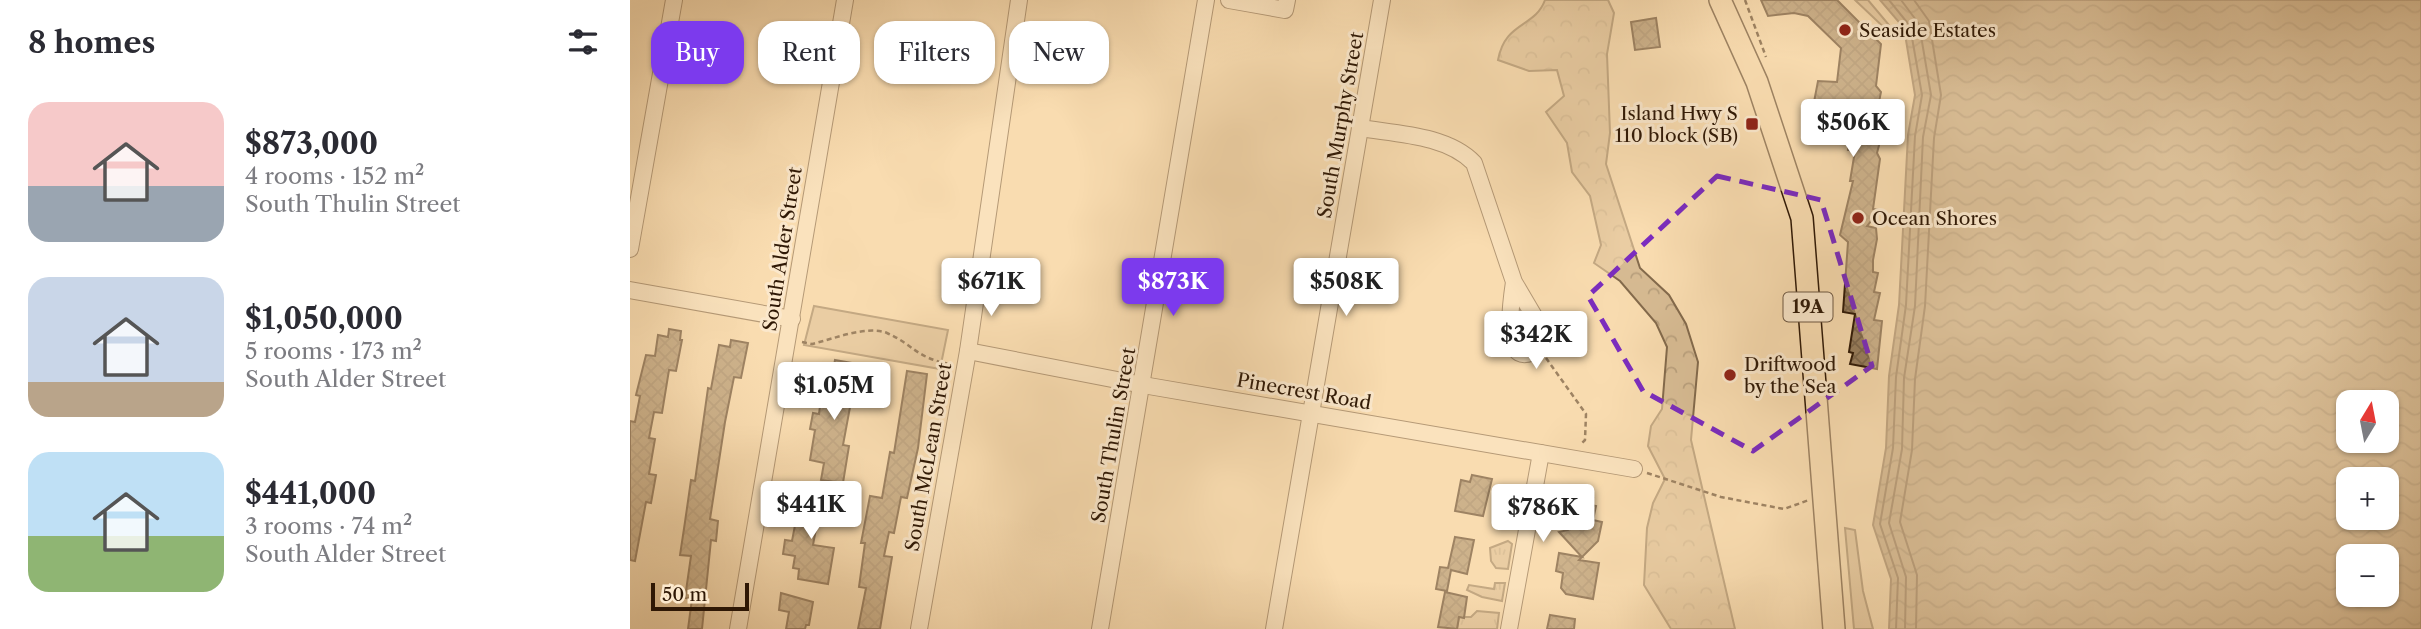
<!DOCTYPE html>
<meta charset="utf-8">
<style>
:root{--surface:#fff;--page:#f2f2f3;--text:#2b2b33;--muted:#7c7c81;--accent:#7c3aed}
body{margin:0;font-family:"Libre Caslon Text",serif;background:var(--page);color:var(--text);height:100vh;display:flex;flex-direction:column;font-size:26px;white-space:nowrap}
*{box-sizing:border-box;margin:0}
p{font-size:23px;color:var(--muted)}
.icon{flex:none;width:38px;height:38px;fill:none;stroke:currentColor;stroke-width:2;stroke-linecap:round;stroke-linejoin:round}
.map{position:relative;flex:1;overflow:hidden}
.drawer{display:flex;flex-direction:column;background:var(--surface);width:630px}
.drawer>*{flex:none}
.top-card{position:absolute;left:21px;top:21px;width:665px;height:63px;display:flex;gap:14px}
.needle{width:46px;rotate:10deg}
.buttons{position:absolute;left:1706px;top:390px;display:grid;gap:14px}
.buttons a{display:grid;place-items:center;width:63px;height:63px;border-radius:14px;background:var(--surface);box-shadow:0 2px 5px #0004;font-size:35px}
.scale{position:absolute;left:21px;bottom:18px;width:98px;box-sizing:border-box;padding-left:7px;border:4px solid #2f1805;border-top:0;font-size:19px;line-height:24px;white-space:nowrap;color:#2f1805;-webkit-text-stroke:5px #fbe8cc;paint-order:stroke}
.price{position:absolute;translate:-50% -60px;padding:0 16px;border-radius:7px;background:#fff;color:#222;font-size:23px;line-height:46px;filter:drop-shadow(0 2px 4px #0008)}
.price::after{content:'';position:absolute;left:50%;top:42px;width:21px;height:16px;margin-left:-10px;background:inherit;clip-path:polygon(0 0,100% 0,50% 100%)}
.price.on{background:var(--accent);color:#fff}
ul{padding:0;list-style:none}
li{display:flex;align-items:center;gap:21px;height:175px;padding:0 28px}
li span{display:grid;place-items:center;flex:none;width:196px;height:140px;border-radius:21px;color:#555}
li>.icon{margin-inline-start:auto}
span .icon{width:84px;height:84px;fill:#fffc;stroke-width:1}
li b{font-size:30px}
h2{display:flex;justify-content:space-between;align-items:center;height:84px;padding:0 28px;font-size:30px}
.pill{padding:0 24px;border-radius:21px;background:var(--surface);box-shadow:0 2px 5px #0004;font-size:24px;line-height:63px}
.pill.on{background:var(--accent);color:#fff}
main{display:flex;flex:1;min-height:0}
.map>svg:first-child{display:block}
</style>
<main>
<section class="drawer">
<h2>8 homes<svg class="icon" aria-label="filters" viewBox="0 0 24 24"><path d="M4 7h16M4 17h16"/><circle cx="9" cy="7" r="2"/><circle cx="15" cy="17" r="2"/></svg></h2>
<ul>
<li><span style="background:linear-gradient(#f6c9c9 60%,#9aa5b1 0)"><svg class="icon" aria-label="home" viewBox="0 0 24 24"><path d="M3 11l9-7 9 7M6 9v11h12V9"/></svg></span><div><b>$873,000</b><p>4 rooms · 152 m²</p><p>South Thulin Street</p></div></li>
<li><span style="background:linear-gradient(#c9d6e8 75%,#b9a48a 0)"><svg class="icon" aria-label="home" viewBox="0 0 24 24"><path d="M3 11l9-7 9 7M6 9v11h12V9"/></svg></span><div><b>$1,050,000</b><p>5 rooms · 173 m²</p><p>South Alder Street</p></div></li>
<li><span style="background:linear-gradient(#bfe0f5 60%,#8fb573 0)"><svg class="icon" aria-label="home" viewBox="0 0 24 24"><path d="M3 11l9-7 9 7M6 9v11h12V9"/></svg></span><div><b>$441,000</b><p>3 rooms · 74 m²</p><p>South Alder Street</p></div></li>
</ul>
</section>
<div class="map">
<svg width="1791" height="629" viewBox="0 0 1791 629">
<defs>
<pattern id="grass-tufts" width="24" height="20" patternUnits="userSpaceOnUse" patternTransform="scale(1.75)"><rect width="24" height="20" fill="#d7bb93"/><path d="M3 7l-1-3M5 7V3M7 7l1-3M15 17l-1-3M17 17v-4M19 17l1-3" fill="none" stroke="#b9a07d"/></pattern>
<pattern id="forest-crowns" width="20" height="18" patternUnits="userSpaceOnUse" patternTransform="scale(1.75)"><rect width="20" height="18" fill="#d7bb93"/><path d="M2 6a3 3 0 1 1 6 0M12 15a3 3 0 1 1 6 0" fill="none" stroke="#b9a07d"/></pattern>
<pattern id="water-waves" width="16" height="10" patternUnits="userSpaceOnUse" patternTransform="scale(1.75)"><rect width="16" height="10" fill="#b49976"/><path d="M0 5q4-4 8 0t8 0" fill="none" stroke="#937c5f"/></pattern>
<pattern id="building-cross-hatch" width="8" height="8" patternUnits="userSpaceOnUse" patternTransform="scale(1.75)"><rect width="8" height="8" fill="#987e5e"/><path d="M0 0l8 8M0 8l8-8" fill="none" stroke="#7c664c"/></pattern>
</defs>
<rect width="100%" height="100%" fill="#f9dcb0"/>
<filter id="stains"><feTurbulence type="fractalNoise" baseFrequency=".00286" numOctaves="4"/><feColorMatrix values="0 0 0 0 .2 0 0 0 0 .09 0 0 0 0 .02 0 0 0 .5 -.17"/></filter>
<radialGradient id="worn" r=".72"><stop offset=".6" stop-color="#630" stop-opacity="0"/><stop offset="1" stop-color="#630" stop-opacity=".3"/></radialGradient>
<g fill="url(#grass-tufts)" stroke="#836a4c" stroke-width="2">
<polygon points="878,541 882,544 878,569 866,568 861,561 860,548"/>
<polygon points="865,583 875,583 872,601 852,597 837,590 839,585 864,589"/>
<polygon points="847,611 869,613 867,629 827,629 829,617 841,617"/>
</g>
<path fill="url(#forest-crowns)" stroke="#836a4c" stroke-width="2" d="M 915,0 L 978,0 L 984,13 L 977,54 L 980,133 L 976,164 L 1010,268 L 1039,295 L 1056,324 L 1068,362 L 1061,440 L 1105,629 L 1041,629 L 1014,585 L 1017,528 L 1023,503 L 1035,479 L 1018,446 L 1021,426 L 1032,409 L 1037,347 L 1026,323 L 990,281 L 964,263 L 971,245 L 960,196 L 942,172 L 937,143 L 916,112 L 934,96 L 927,70 L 899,71 L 868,60 C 875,21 905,28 915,0 Z"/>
<g fill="#d7bb93" stroke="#836a4c" stroke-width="2">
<polygon points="1225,0 1238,0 1259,25 1263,36"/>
<polygon points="184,306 318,330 310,369 174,345"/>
<polygon points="1215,528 1225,530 1233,591 1243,629 1224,629"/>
</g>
<path fill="url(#water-waves)" stroke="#7f6549" stroke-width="2" fill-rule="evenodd" d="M 1250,0 L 1791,0 L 1791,629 L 1259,629 L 1261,579 L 1243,525 L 1256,448 L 1259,376 L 1269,305 L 1278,135 L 1285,95 L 1274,28 ZM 1718,402 L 1757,402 L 1757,441 L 1718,441 ZM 1718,480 L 1757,480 L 1757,518 L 1718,518 ZM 1718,556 L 1757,556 L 1757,595 L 1718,595 Z"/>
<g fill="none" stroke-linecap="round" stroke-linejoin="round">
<g stroke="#72583e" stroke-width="2">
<polyline points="1259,0 1280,26 1292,95 1285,136 1276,305 1266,377 1263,448 1250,524 1268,578 1266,629"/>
<polyline points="1271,0 1289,24 1301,95 1293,137 1285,306 1274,378 1272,449 1259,523 1276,577 1275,629"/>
<polyline points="1284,0 1299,21 1311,95 1304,138 1295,306 1285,379 1282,450 1270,522 1287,575 1286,629"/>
</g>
</g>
<g fill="url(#building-cross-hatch)" stroke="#2f1805" stroke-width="2">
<polygon points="1131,0 1207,0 1251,44 1246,86 1251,92 1246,116 1253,130 1247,153 1250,159 1243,209 1250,210 1237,226 1246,228 1247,239 1243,260 1243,272 1248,273 1244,292 1250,293 1244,320 1252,321 1247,369 1220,364 1223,353 1219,352 1225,314 1213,312 1218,242 1210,235 1223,181 1220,181 1225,151 1218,150 1225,112 1184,102 1188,81 1207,82 1211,48 1178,16 1164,13 1138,16"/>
<polygon points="1026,18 1030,47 1005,50 1001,22"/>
<polygon points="39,329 51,331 50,340 52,340 46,371 39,370 32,413 24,412 19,438 25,439 19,474 26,475 21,503 16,502 5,561 0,560 0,421 5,422 10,396 6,395 16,355 25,356 28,335 38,337"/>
<polygon points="101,340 118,343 111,378 104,377 95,422 80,519 88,521 86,541 81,540 72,629 58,629 62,599 55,598 61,556 50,555 55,522 61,480 65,481 78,388 81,389 89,345 100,347"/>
<polygon points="205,360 228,364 213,445 219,446 213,483 191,480 194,463 180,460 185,430 180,429 183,413 189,414 194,375 202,377"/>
<polygon points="277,371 297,374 288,448 277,498 271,497 264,533 259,532 254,556 262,557 250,629 228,629 236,588 229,587 235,543 231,543 240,496 252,498 260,452 264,453"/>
<polygon points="842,475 862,479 853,516 825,511 831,480 840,482"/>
<polygon points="940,493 963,498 961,505 966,506 963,520 972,522 968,541 949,560 969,563 963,599 936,594 931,588 933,573 926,571 929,553 952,557 929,532 938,530 942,509 937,508"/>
<polygon points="171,494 194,498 194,503 205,505 203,521 188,518 183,545 204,548 198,584 168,579 169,569 163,568 165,556 153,554 155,540 162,541"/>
<polygon points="825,537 844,540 837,574 821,570 817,591 806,589 810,567 818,568"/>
<polygon points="815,592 837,597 834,618 829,617 827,629 808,627"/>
<polygon points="151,593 183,602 179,625 176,625 175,629 156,629 159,612 149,610"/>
<polygon points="920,615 945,619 944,629 917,629"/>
</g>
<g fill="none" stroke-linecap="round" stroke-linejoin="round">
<g stroke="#624930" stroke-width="18">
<g id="minor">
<polyline points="599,0 655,10 657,0"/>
<path d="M 730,128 C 767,134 817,135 844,163 L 884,282 L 914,333 L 912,346 C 869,379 881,302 884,282"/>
<polyline points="0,249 44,0"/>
<polyline points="0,290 162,319"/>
<polyline points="338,351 513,385 1004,469"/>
<polyline points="108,629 215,0"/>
<polyline points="289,629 338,351 389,0"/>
<polyline points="470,629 576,0"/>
<polyline points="644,629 752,0"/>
<polyline points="879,629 911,453"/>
</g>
</g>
<g stroke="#2f1805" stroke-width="24">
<polyline id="major" points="1090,0 1127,82 1172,218 1204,629"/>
</g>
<g stroke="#2f1805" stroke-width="2.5" stroke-dasharray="5 3.5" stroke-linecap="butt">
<polyline points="1115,0 1136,57"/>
<path d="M 172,342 L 182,344 C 203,339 237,325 257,333 C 284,345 286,358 320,364"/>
<polyline points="916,358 956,414 955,440 950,445"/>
<polyline points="1017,473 1091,497 1154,509 1179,500"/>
</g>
<use href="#minor" stroke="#fbe8cc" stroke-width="16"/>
<use href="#major" stroke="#f9dcb0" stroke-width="21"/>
</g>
<path d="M0 0H1791V629H0ZM 1087,176 L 1191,200 L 1242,366 L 1123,451 L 1013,391 L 958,296 Z" fill="#f9dcb0" fill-opacity=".55" fill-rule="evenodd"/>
<path fill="none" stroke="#7b2cbf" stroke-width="5" stroke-dasharray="14 9" stroke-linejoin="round" d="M 1087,176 L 1191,200 L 1242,366 L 1123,451 L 1013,391 L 958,296 Z"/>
<g fill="#8f2418" stroke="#fbe8cc" stroke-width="2.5">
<circle cx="1215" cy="30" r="7"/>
<rect x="1115" y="117" width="14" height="14" rx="3.5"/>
<circle cx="1228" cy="218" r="7"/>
<circle cx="1100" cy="375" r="7"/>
</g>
<g text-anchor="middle" stroke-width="6" stroke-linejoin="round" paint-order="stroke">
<rect fill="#fbe8cc" stroke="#6c5641" stroke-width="2" x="1153.5" y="292.5" width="49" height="29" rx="5"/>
<g font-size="18" font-weight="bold" fill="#2f1805">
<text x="1178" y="313">19A</text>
</g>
<g font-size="19" fill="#2f1805" stroke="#fbe8cc" text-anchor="start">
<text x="1229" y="37">Seaside Estates</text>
<text x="1108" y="120" text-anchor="end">Island Hwy S<tspan x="1108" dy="22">110 block (SB)</tspan></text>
<text x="1242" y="225">Ocean Shores</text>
<text x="1114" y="371">Driftwood<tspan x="1114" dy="22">by the Sea</tspan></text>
</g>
<g font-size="19" fill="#2f1805" stroke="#fbe8cc">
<text transform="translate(710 125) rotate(-80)" y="7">South Murphy Street</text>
<text transform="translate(152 249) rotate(-81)" y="7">South Alder Street</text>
<text transform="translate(674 391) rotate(10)" y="7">Pinecrest Road</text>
<text transform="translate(483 435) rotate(-80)" y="7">South Thulin Street</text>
<text transform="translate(298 457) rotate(-80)" y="7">South McLean Street</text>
</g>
</g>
<rect width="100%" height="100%" filter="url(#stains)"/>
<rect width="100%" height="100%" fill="url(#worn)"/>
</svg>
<div class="buttons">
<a><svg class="needle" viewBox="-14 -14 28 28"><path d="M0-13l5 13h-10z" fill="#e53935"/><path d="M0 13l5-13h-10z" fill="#7c7c81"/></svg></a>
<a>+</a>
<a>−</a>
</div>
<div class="scale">50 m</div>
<b class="price" style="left:1223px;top:159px">$506K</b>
<b class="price" style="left:361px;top:318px">$671K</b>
<b class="price on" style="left:543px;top:318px">$873K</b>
<b class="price" style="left:716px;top:318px">$508K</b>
<b class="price" style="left:906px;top:371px">$342K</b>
<b class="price" style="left:204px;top:422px">$1.05M</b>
<b class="price" style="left:181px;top:541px">$441K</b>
<b class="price" style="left:913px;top:544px">$786K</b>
<div class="top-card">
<a class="pill on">Buy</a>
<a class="pill">Rent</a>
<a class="pill">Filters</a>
<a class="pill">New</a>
</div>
</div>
</main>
